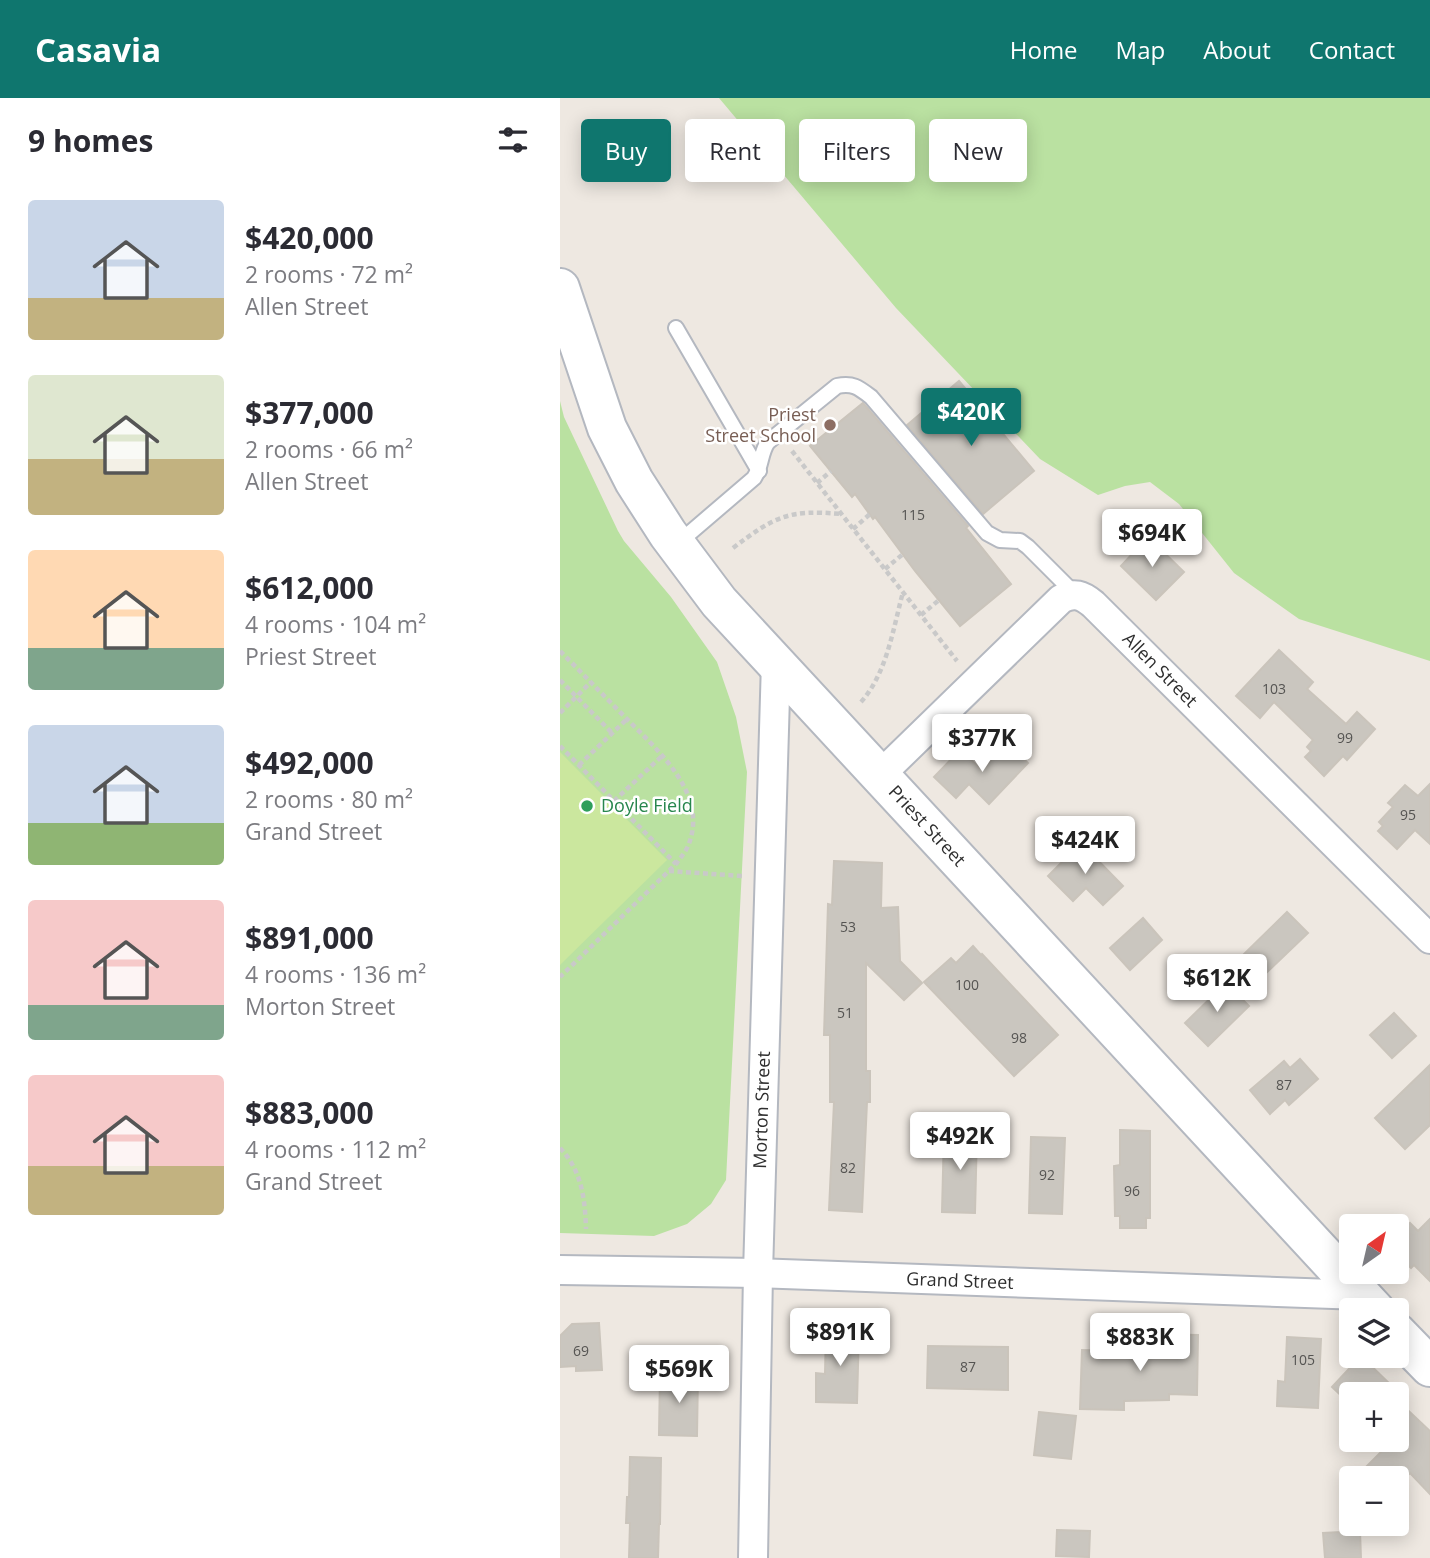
<!DOCTYPE html>
<meta charset="utf-8">
<style>
:root{--surface:#fff;--page:#f7f7f7;--text:#2b2b33;--muted:#7c7c81;--accent:#0f766e}
body{margin:0;font-family:"Open Sans",sans-serif;background:var(--page);color:var(--text);height:100vh;display:flex;flex-direction:column;font-size:26px;white-space:nowrap}
*{box-sizing:border-box;margin:0}
p{font-size:23px;color:var(--muted)}
.icon{flex:none;width:38px;height:38px;fill:none;stroke:currentColor;stroke-width:2;stroke-linecap:round;stroke-linejoin:round}
.map{position:relative;flex:1;overflow:hidden}
.side{display:flex;flex-direction:column;background:var(--surface);width:560px}
.side>*{flex:none}
.top-card{position:absolute;left:21px;top:21px;width:665px;height:63px;display:flex;gap:14px}
.needle{width:46px;rotate:34deg}
.fabs{position:absolute;left:779px;top:1116px;display:grid;gap:14px}
.fabs a{display:grid;place-items:center;width:70px;height:70px;border-radius:7px;background:var(--surface);box-shadow:0 4px 18px #0003;font-size:35px}
.price{position:absolute;translate:-50% -60px;padding:0 16px;border-radius:7px;background:#fff;color:#222;font-size:23px;line-height:46px;filter:drop-shadow(0 2px 4px #0008)}
.price::after{content:'';position:absolute;left:50%;top:42px;width:21px;height:16px;margin-left:-10px;background:inherit;clip-path:polygon(0 0,100% 0,50% 100%)}
.price.on{background:var(--accent);color:#fff}
ul{padding:0;list-style:none}
li{display:flex;align-items:center;gap:21px;height:175px;padding:0 28px}
li span{display:grid;place-items:center;flex:none;width:196px;height:140px;border-radius:7px;color:#555}
li>.icon{margin-inline-start:auto}
span .icon{width:84px;height:84px;fill:#fffc;stroke-width:1}
li b{font-size:30px}
h2{display:flex;justify-content:space-between;align-items:center;height:84px;padding:0 28px;font-size:30px}
.pill{padding:0 24px;border-radius:7px;background:var(--surface);box-shadow:0 4px 18px #0003;font-size:24px;line-height:63px}
.pill.on{background:var(--accent);color:#fff}
header{display:flex;align-items:center;gap:42px;box-sizing:border-box;height:98px;padding:0 35px;background:var(--accent);color:#fff}
header strong{font-size:33px}
nav{display:flex;gap:38px;margin-inline-start:auto;font-size:24px}
main{display:flex;flex:1;min-height:0}
.map>svg:first-child{display:block}
</style>
<header>
<strong>Casavia</strong>
<nav><a>Home</a><a>Map</a><a>About</a><a>Contact</a></nav>
</header>
<main>
<section class="side">
<h2>9 homes<svg class="icon" aria-label="filters" viewBox="0 0 24 24"><path d="M4 7h16M4 17h16"/><circle cx="9" cy="7" r="2"/><circle cx="15" cy="17" r="2"/></svg></h2>
<ul>
<li><span style="background:linear-gradient(#c9d6e8 70%,#c2b280 0)"><svg class="icon" aria-label="home" viewBox="0 0 24 24"><path d="M3 11l9-7 9 7M6 9v11h12V9"/></svg></span><div><b>$420,000</b><p>2 rooms · 72 m²</p><p>Allen Street</p></div></li>
<li><span style="background:linear-gradient(#dfe7d0 60%,#c2b280 0)"><svg class="icon" aria-label="home" viewBox="0 0 24 24"><path d="M3 11l9-7 9 7M6 9v11h12V9"/></svg></span><div><b>$377,000</b><p>2 rooms · 66 m²</p><p>Allen Street</p></div></li>
<li><span style="background:linear-gradient(#ffd9b3 70%,#7fa58c 0)"><svg class="icon" aria-label="home" viewBox="0 0 24 24"><path d="M3 11l9-7 9 7M6 9v11h12V9"/></svg></span><div><b>$612,000</b><p>4 rooms · 104 m²</p><p>Priest Street</p></div></li>
<li><span style="background:linear-gradient(#c9d6e8 70%,#8fb573 0)"><svg class="icon" aria-label="home" viewBox="0 0 24 24"><path d="M3 11l9-7 9 7M6 9v11h12V9"/></svg></span><div><b>$492,000</b><p>2 rooms · 80 m²</p><p>Grand Street</p></div></li>
<li><span style="background:linear-gradient(#f6c9c9 75%,#7fa58c 0)"><svg class="icon" aria-label="home" viewBox="0 0 24 24"><path d="M3 11l9-7 9 7M6 9v11h12V9"/></svg></span><div><b>$891,000</b><p>4 rooms · 136 m²</p><p>Morton Street</p></div></li>
<li><span style="background:linear-gradient(#f6c9c9 65%,#c2b280 0)"><svg class="icon" aria-label="home" viewBox="0 0 24 24"><path d="M3 11l9-7 9 7M6 9v11h12V9"/></svg></span><div><b>$883,000</b><p>4 rooms · 112 m²</p><p>Grand Street</p></div></li>
</ul>
</section>
<div class="map">
<svg width="870" height="1460" viewBox="0 0 870 1460">
<rect width="100%" height="100%" fill="#eee8e1"/>
<g fill="#bae1a1">
<polygon points="159,0 870,0 870,563 739,521 674,475 619,406 590,384 565,388 538,397 480,361 336,210"/>
<polygon points="0,303 4,319 58,433 64,443 111,499 157,564 176,619 187,674 166,1082 151,1106 127,1126 94,1138 0,1135"/>
</g>
<polygon fill="#cbe79e" points="0,654 107,762 0,867"/>
<g fill="#cac6bf" stroke="#cac4bb" stroke-width="2">
<polygon points="399,283 474,373 423,416 347,327"/>
<polygon points="303,305 408,428 406,430 451,486 400,528 355,473 315,419 313,421 295,396 292,399 250,348"/>
<polygon points="588,439 624,474 596,502 561,468"/>
<polygon points="719,552 753,584 747,591 786,626 797,614 815,631 787,662 783,658 764,678 745,659 751,653 747,649 753,642 714,604 700,620 676,598"/>
<polygon points="447,645 468,665 429,706 409,686 396,700 374,679 400,652 422,672"/>
<polygon points="870,686 870,746 855,732 837,751 818,733 823,728 819,724 833,709 828,705 845,687 858,698"/>
<polygon points="521,745 563,788 543,807 526,790 513,803 488,778"/>
<polygon points="274,763 322,765 321,810 338,809 340,863 362,885 344,902 306,865 306,973 310,973 310,1004 307,1004 302,1114 269,1112 274,1004 270,1004 270,937 264,937 268,806 272,807"/>
<polygon points="727,814 748,835 702,879 682,858"/>
<polygon points="583,820 602,842 570,872 550,850"/>
<polygon points="413,848 421,857 422,856 498,937 454,978 364,884 391,860 396,865"/>
<polygon points="666,885 689,908 648,948 625,925"/>
<polygon points="834,915 856,938 832,960 810,937"/>
<polygon points="740,961 758,981 729,1007 725,1002 710,1016 690,992 724,963 730,970"/>
<polygon points="870,967 870,1027 845,1051 815,1020"/>
<polygon points="560,1032 590,1033 590,1120 586,1120 586,1130 560,1130 560,1118 555,1118 554,1068 560,1067"/>
<polygon points="384,1034 417,1035 415,1115 382,1114"/>
<polygon points="471,1039 505,1040 502,1116 469,1115"/>
<polygon points="870,1121 870,1183 854,1167 851,1170 836,1155 836,1138 850,1125 858,1133"/>
<polygon points="39,1225 42,1272 16,1273 16,1268 0,1269 0,1238 12,1226"/>
<polygon points="266,1231 299,1232 297,1305 256,1304 256,1275 265,1276"/>
<polygon points="588,1236 638,1237 637,1297 609,1296 609,1302 564,1303 564,1312 520,1311 522,1252 588,1254"/>
<polygon points="727,1239 761,1241 758,1310 717,1308 718,1283 725,1284"/>
<polygon points="368,1248 448,1249 448,1292 367,1290"/>
<polygon points="801,1258 834,1290 830,1294 832,1297 791,1297 791,1307 772,1289"/>
<polygon points="100,1276 138,1276 137,1338 99,1337"/>
<polygon points="836,1301 870,1333 870,1396 850,1375 836,1389 836,1381 794,1381 830,1345 827,1342 836,1342"/>
<polygon points="479,1314 516,1318 511,1361 474,1357"/>
<polygon points="70,1359 101,1360 100,1426 99,1426 98,1460 69,1460 70,1425 66,1425 67,1399 69,1399"/>
<polygon points="497,1432 530,1433 529,1459 496,1458"/>
<polygon points="800,1433 801,1460 765,1460 763,1435"/>
</g>
<g fill="none" stroke-linecap="round" stroke-linejoin="round">
<g stroke="#b4b8c0" stroke-width="18">
<g id="lane">
<polyline points="116,230 199,373"/>
<path d="M 117,446 L 194,380 C 202,368 200,355 208,344 L 277,288 C 293,285 298,289 311,299 L 427,435 L 440,442 L 460,443 L 468,449 L 516,497"/>
</g>
</g>
<g stroke="#b4b8c0" stroke-width="32">
<g id="street">
<path d="M 320,677 L 501,501 C 514,494 522,497 533,506 L 870,841"/>
<polyline points="0,1172 198,1175 801,1197"/>
<polyline points="193,1460 198,1175 216,564"/>
</g>
</g>
<g stroke="#b4b8c0" stroke-width="42">
<g id="secondary">
<polyline points="0,190 47,330 74,383 108,436 159,504 816,1213"/>
<polyline points="836,1234 870,1269"/>
</g>
</g>
<g stroke="#c9c9c9" stroke-width="4.5" stroke-dasharray="5 3.5" stroke-linecap="butt">
<polyline points="232,353 397,563"/>
<polyline points="257,385 271,373"/>
<polyline points="293,431 310,416"/>
<path d="M 173,450 C 214,419 228,411 281,416"/>
<polyline points="325,471 343,456"/>
<polyline points="361,517 379,502"/>
<path d="M 0,553 C 22,575 43,597 65,619 C 97,652 150,696 128,748 C 125,755 120,760 116,766"/>
<polyline points="0,582 52,635"/>
<path d="M 301,604 C 327,575 333,531 343,494"/>
<polyline points="0,615 31,584"/>
<polyline points="0,648 116,766 0,879"/>
<polyline points="19,667 67,621"/>
<polyline points="54,703 103,657"/>
<polyline points="109,773 182,778"/>
<path d="M 0,1050 C 22,1073 25,1101 26,1131"/>
</g>
<use href="#lane" stroke="#fff" stroke-width="14"/>
<use href="#street" stroke="#fff" stroke-width="28"/>
<use href="#secondary" stroke="#fff" stroke-width="38"/>
</g>
<circle fill="#8d6e63" stroke="#fff" stroke-width="2.5" cx="270" cy="327" r="7"/>
<circle fill="#2e9e5b" stroke="#fff" stroke-width="2.5" cx="27" cy="708" r="7"/>
<g text-anchor="middle" stroke-width="5" stroke-linejoin="round" paint-order="stroke">
<g font-size="14" fill="#555452">
<text x="353" y="422">115</text>
<text x="714" y="596">103</text>
<text x="785" y="645">99</text>
<text x="848" y="722">95</text>
<text x="288" y="834">53</text>
<text x="407" y="892">100</text>
<text x="285" y="920">51</text>
<text x="459" y="945">98</text>
<text x="724" y="992">87</text>
<text x="288" y="1075">82</text>
<text x="487" y="1082">92</text>
<text x="572" y="1098">96</text>
<text x="21" y="1258">69</text>
<text x="743" y="1267">105</text>
<text x="408" y="1274">87</text>
</g>
<g font-size="18" fill="#785e54" stroke="#fff" text-anchor="end">
<text x="256" y="323">Priest<tspan x="256" dy="21">Street School</tspan></text>
</g>
<g font-size="18" fill="#2e2e2e" stroke="#fff">
<text transform="translate(600 572) rotate(45)" y="6">Allen Street</text>
<text transform="translate(367 728) rotate(47)" y="6">Priest Street</text>
<text transform="translate(202 1012) rotate(-88)" y="6">Morton Street</text>
<text transform="translate(400 1183) rotate(2)" y="6">Grand Street</text>
</g>
<g font-size="18" fill="#27864d" stroke="#fff" text-anchor="start">
<text x="41" y="714">Doyle Field</text>
</g>
</g>
</svg>
<div class="fabs">
<a><svg class="needle" viewBox="-14 -14 28 28"><path d="M0-13l5 13h-10z" fill="#e53935"/><path d="M0 13l5-13h-10z" fill="#7c7c81"/></svg></a>
<a><svg class="icon" aria-label="layers" viewBox="0 0 24 24"><path d="M12 4l9 5-9 5-9-5zM3 14l9 5 9-5"/></svg></a>
<a>+</a>
<a>−</a>
</div>
<b class="price on" style="left:411px;top:350px">$420K</b>
<b class="price" style="left:592px;top:471px">$694K</b>
<b class="price" style="left:422px;top:676px">$377K</b>
<b class="price" style="left:525px;top:778px">$424K</b>
<b class="price" style="left:657px;top:916px">$612K</b>
<b class="price" style="left:400px;top:1074px">$492K</b>
<b class="price" style="left:280px;top:1270px">$891K</b>
<b class="price" style="left:580px;top:1275px">$883K</b>
<b class="price" style="left:119px;top:1307px">$569K</b>
<div class="top-card">
<a class="pill on">Buy</a>
<a class="pill">Rent</a>
<a class="pill">Filters</a>
<a class="pill">New</a>
</div>
</div>
</main>
